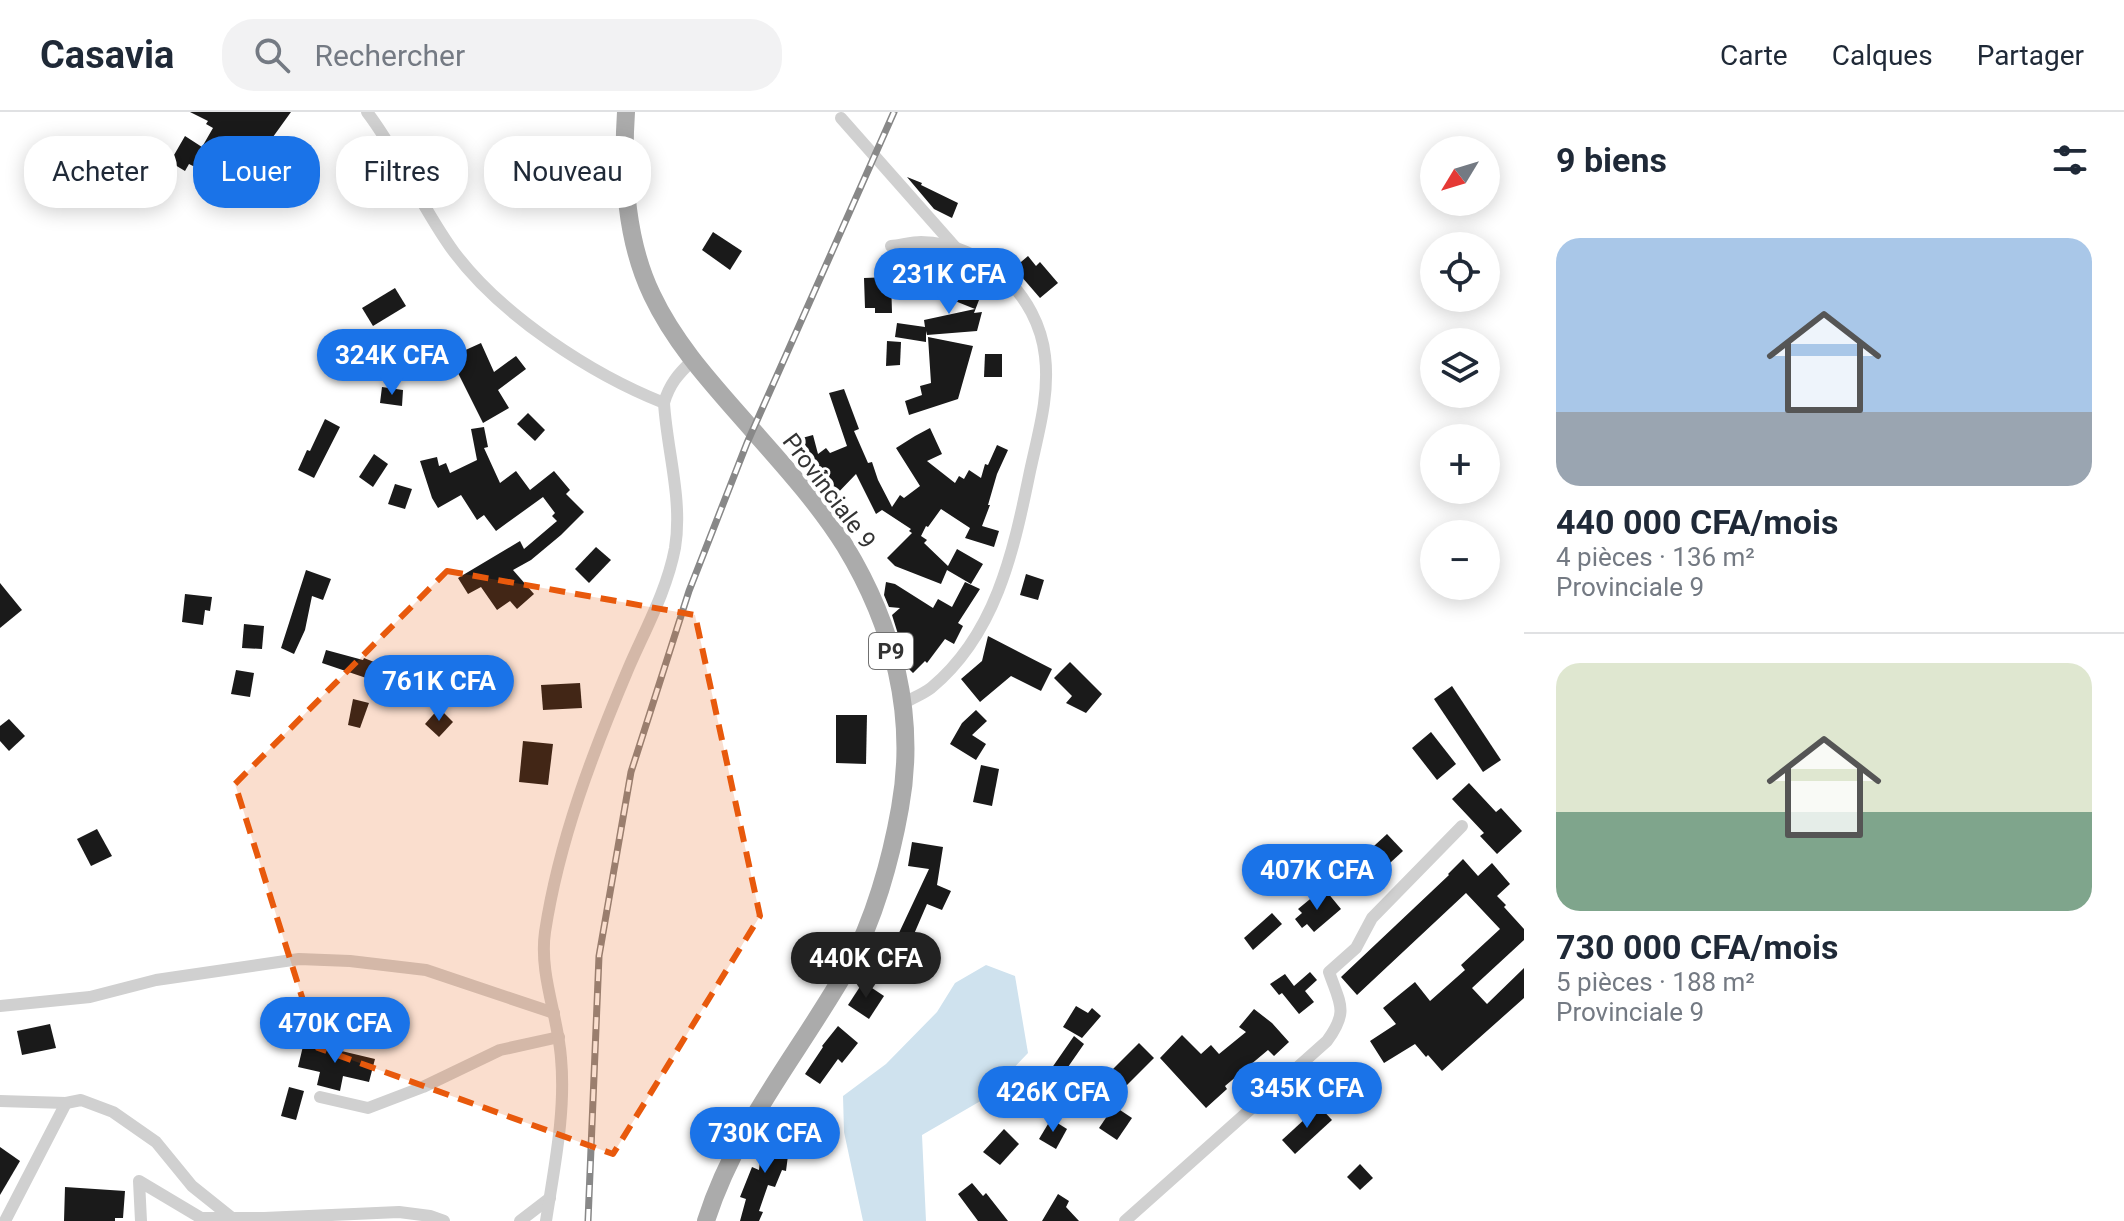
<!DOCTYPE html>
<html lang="fr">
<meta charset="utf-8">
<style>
:root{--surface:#fff;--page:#f2f2f3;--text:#1f2937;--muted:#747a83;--line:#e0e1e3;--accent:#1a73e8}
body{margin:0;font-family:Roboto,sans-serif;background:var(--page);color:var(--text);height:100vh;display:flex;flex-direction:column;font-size:30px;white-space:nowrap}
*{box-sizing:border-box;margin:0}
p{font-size:26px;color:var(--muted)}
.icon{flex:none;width:44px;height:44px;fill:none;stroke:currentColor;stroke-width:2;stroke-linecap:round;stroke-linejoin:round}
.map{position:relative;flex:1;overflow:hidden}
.panel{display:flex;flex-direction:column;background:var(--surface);width:600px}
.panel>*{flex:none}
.banner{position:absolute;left:24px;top:24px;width:760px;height:72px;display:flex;gap:16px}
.needle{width:52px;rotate:232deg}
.controls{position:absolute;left:1420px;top:24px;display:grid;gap:16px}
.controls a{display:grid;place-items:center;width:80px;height:80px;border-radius:50%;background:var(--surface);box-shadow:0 4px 20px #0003;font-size:40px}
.price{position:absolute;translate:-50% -68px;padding:0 18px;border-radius:28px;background:var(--accent);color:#fff;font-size:26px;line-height:52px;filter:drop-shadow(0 2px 4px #0008)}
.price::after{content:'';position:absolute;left:50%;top:48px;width:24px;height:18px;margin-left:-12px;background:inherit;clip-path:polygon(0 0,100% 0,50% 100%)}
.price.on{background:#222;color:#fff}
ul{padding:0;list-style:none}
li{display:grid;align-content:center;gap:16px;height:424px;padding:0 32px}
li+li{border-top:2px solid var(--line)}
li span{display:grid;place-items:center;height:248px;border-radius:24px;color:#555}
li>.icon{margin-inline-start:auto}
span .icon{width:144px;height:144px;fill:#fffc;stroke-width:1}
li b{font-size:34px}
h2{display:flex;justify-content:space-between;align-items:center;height:96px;padding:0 32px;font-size:34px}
.pill{padding:0 28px;border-radius:32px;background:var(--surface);box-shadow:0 4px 20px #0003;font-size:28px;line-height:72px}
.pill.on{background:var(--accent);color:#fff}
header{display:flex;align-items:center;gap:48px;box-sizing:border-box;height:112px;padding:0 40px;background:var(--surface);border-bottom:2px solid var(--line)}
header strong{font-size:38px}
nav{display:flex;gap:44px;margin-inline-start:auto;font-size:28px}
.search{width:560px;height:72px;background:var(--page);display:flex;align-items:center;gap:20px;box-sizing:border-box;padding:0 28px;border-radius:32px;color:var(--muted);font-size:30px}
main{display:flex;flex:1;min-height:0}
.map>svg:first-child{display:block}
</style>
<header>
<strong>Casavia</strong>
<div class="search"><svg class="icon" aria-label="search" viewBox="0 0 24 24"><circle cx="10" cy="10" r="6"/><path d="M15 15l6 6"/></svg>Rechercher</div>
<nav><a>Carte</a><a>Calques</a><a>Partager</a></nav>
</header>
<main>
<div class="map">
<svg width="1524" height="1109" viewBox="0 0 1524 1109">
<rect width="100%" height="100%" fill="#fff"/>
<polygon fill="#cfe2ee" points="986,853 1015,864 1028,941 984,987 922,1023 926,1109 863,1109 844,1020 843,984 886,952 937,900 955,871"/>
<g fill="#1a1a1a">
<polygon points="190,0 291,0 265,36 269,39 255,58 243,49 239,55 218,39 213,48 207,44 199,57 189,52 185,59 170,50 185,24 202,35 213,16 206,12 208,9"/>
<polygon points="907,65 922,71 921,73 958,91 952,106 934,97"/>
<polygon points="713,120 742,139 730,158 702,138"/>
<polygon points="1028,144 1036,154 1040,150 1058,171 1040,186 1014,156"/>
<polygon points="891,165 892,201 875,201 875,196 865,196 864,166"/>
<polygon points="958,165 984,175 974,201 982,200 977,219 927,223 926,219 926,230 895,225 897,211 925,215 924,208 975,197 950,187"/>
<polygon points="395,176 406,194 373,214 362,196"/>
<polygon points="928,225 973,234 958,287 909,303 905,289 922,283 920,274 931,271"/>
<polygon points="887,229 901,230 900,253 886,254"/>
<polygon points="405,231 429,246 416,267 392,253"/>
<polygon points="481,231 494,260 516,244 526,257 498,278 509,296 483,311 450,245"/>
<polygon points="985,242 1002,242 1002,265 984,265"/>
<polygon points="382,275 403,278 402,294 380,291"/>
<polygon points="844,277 859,317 854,319 868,351 872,350 878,368 892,395 900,383 904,386 920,374 896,336 915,324 930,316 942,342 927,349 955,371 959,364 964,367 969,358 981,366 985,352 988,353 997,333 1008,338 997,362 988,393 990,393 982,414 999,419 994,435 965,426 970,416 941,397 928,415 926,414 921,424 927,428 924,431 948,454 957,437 983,452 971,472 947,458 941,472 895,454 887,446 912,421 909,419 911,417 882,398 876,402 856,362 832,387 818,373 822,369 796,346 791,329 813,323 818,342 826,336 830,341 847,334 829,281"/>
<polygon points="528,301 545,318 535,329 517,312"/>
<polygon points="325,307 340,315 314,366 298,358 307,338 310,339"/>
<polygon points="484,315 488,335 484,336 500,371 516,359 530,378 554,359 570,378 566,382 584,400 561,423 531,448 513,458 534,482 517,497 510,489 497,498 481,475 468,482 458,466 520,429 524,437 557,409 552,404 555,401 543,385 496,419 484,403 477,408 461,383 438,396 432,386 420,349 437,345 439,354 446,351 450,361 477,348 471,317"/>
<polygon points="374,342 388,352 373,375 359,365"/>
<polygon points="395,372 412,377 405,397 388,392"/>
<polygon points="596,435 611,448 589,471 575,457"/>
<polygon points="306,458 331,467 323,488 312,484 305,518 294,542 281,536"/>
<polygon points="1026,462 1044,468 1038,488 1020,483"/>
<polygon points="886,470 895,472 933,496 938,487 952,495 965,470 980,477 958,511 963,514 954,532 945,527 927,551 925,549 913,561 908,556 906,548 910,544 902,535 892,503 900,496 889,495 884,483"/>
<polygon points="0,471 22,498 0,516"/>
<polygon points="185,482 212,485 210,499 205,498 203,513 182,510"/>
<polygon points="244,512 264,514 262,537 242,536"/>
<polygon points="988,524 1052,557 1041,579 1011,564 980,590 961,567 982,549"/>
<polygon points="326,538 363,548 364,546 384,554 378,570 322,551"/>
<polygon points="479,547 490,562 474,573 464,557"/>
<polygon points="1070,550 1102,582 1086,601 1066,591 1072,584 1054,566"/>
<polygon points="236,558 254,561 250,585 231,582"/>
<polygon points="580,571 582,596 543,598 541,573"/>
<polygon points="1452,574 1501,648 1483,660 1434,587"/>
<polygon points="353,587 369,591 360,616 348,613"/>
<polygon points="439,596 453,610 439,625 425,612"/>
<polygon points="976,598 987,609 972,623 986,632 976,648 950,632 962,611"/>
<polygon points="836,603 867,603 866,652 836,651"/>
<polygon points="9,607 25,624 9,639 0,629 0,614"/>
<polygon points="1431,620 1456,652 1437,668 1412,636"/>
<polygon points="523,629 553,632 548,673 519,670"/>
<polygon points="981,653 999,657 992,694 973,690"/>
<polygon points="1469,671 1496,700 1501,696 1522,719 1497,742 1480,724 1484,721 1452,687"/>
<polygon points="97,717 112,744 91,754 77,727"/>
<polygon points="1387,722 1403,739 1365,774 1349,757"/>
<polygon points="912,730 943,735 937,773 951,779 942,798 927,792 911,829 898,823 929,757 908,754"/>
<polygon points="1463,747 1478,764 1492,751 1510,772 1497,784 1506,793 1504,795 1524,817 1524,828 1472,876 1487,892 1524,856 1524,886 1442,959 1428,943 1426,945 1415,932 1384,951 1370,929 1396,912 1383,896 1415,870 1430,889 1465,858 1461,853 1500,817 1466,781 1357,883 1341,865 1449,763 1448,762"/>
<polygon points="1327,780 1341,797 1314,820 1307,812 1302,816 1295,807 1302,801 1298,797 1315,783 1318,787"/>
<polygon points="1272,801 1282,812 1253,838 1244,826"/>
<polygon points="1310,860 1317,868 1305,879 1314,890 1299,902 1282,881 1279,883 1270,872 1285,862 1294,874"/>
<polygon points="863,870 884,884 869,907 848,893"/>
<polygon points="1076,894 1088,901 1092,896 1101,904 1082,926 1063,915"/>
<polygon points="1254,897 1272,911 1289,930 1274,944 1268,938 1225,974 1227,977 1206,996 1160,946 1182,923 1201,942 1211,933 1219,942 1246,920 1239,915"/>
<polygon points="50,912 56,936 22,943 17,919"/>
<polygon points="838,914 858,931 842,951 838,947 820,972 805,962 823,935 822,934"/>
<polygon points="1074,924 1084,932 1068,955 1088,970 1069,994 1040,973"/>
<polygon points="304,930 375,947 369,970 343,964 340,979 317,973 320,960 298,955"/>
<polygon points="1139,931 1154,946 1125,975 1110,960"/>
<polygon points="289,975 304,979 296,1008 281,1004"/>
<polygon points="1114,994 1132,1006 1117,1028 1099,1016"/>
<polygon points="1319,994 1332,1008 1295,1042 1282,1028"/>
<polygon points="1051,1007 1067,1017 1056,1037 1039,1027"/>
<polygon points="1004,1017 1019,1032 1000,1053 983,1040"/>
<polygon points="767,1019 784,1021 783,1027 790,1028 786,1059 782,1058 775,1075 768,1073 759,1099 763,1100 759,1109 740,1109 746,1087 740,1085 752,1055 759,1058 760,1048 764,1048"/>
<polygon points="0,1035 20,1049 0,1083"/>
<polygon points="1360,1052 1373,1066 1360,1078 1347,1065"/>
<polygon points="972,1071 983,1084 986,1081 1008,1109 978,1109 958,1082"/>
<polygon points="65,1075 125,1079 123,1106 115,1106 115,1109 64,1109"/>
<polygon points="1058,1082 1069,1089 1066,1095 1079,1109 1042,1109"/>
</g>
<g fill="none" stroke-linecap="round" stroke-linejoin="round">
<g stroke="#d0d0d0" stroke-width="12">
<path d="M 367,0 C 400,43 421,95 454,140 C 502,204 591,262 664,291"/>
<polyline points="841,6 955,135"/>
<path d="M 891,134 C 901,133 912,130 921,130 C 984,131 1038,183 1045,244 C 1050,285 1037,325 1029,364 C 1013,442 995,523 931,576 C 923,582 913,586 904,591"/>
<polyline points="0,894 90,885 156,868 299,847 350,849 426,858 554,901"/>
<polyline points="320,985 368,996 423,975 500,938 559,925"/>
<polyline points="0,989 66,991 81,988 113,1000 156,1030 192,1074 232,1106 264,1106 399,1100 430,1104 444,1109"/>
<polyline points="5,1109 66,991"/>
<polyline points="141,1109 139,1069 201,1106 232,1106"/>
<polyline points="520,1109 550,1086"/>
<path d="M 546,1109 C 554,1056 566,1000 561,946 C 558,904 539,862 545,820 C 559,728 593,640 629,555 C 646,516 667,478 675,436 C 683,388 667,339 664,291 C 669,273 678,262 692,249"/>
<path d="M 1125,1109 L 1327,929 C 1349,899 1340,892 1329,860 L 1356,836 L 1372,806 L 1462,714"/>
</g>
<path stroke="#ababab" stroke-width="18" d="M 626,0 C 622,61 625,127 652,183 C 677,236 718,278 756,322 C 787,357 820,394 845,434 C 893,513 917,603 900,696 C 891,747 874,809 848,855 C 800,940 736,1014 706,1109"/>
<g stroke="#888" stroke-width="7">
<polyline id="rail" points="588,1109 599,844 631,660 689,479 747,331 894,0"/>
</g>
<use href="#rail" stroke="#fff" stroke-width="4" stroke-dasharray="12" stroke-linecap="butt"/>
</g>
<path fill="#e8590c" fill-opacity="0.2" stroke="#e8590c" stroke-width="6" stroke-dasharray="16 10" stroke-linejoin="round" d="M 447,459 L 695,503 L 760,804 L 613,1042 L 318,936 L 235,672 Z"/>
<g text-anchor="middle" stroke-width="8" stroke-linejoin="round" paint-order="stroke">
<rect fill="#fff" stroke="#707070" stroke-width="2" x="869" y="521" width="44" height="36" rx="6"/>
<g font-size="22" font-weight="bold" fill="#333">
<text x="891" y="547">P9</text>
</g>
<g font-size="24" fill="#333" stroke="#fff">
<text transform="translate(829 379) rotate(53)" y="8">Provinciale 9</text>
</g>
</g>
</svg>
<div class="controls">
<a><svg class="needle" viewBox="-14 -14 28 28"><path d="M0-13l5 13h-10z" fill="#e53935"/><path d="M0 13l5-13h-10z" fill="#747a83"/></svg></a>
<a><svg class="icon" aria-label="locate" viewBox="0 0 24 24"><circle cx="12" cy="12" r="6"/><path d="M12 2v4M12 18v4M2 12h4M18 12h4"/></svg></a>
<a><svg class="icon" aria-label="layers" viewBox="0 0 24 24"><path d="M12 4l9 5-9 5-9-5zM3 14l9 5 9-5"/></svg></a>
<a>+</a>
<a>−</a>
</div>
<b class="price" style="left:949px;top:204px">231K CFA</b>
<b class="price" style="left:392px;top:285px">324K CFA</b>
<b class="price" style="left:439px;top:611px">761K CFA</b>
<b class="price" style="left:1317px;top:800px">407K CFA</b>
<b class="price on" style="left:866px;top:888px">440K CFA</b>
<b class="price" style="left:335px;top:953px">470K CFA</b>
<b class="price" style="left:1307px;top:1018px">345K CFA</b>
<b class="price" style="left:1053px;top:1022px">426K CFA</b>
<b class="price" style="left:765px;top:1063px">730K CFA</b>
<div class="banner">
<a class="pill">Acheter</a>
<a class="pill on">Louer</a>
<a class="pill">Filtres</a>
<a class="pill">Nouveau</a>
</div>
</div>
<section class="panel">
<h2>9 biens<svg class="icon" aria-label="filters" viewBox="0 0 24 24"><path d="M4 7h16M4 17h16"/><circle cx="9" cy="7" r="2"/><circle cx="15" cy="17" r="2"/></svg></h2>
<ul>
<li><span style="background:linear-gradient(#a9c7e8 70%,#9aa5b1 0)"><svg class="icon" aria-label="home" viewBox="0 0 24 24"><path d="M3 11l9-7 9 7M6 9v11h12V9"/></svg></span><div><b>440 000 CFA/mois</b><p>4 pièces · 136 m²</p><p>Provinciale 9</p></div></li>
<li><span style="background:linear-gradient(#dfe7d0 60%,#7fa58c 0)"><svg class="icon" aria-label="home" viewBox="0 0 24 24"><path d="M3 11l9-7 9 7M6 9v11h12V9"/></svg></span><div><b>730 000 CFA/mois</b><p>5 pièces · 188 m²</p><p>Provinciale 9</p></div></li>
</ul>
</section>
</main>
